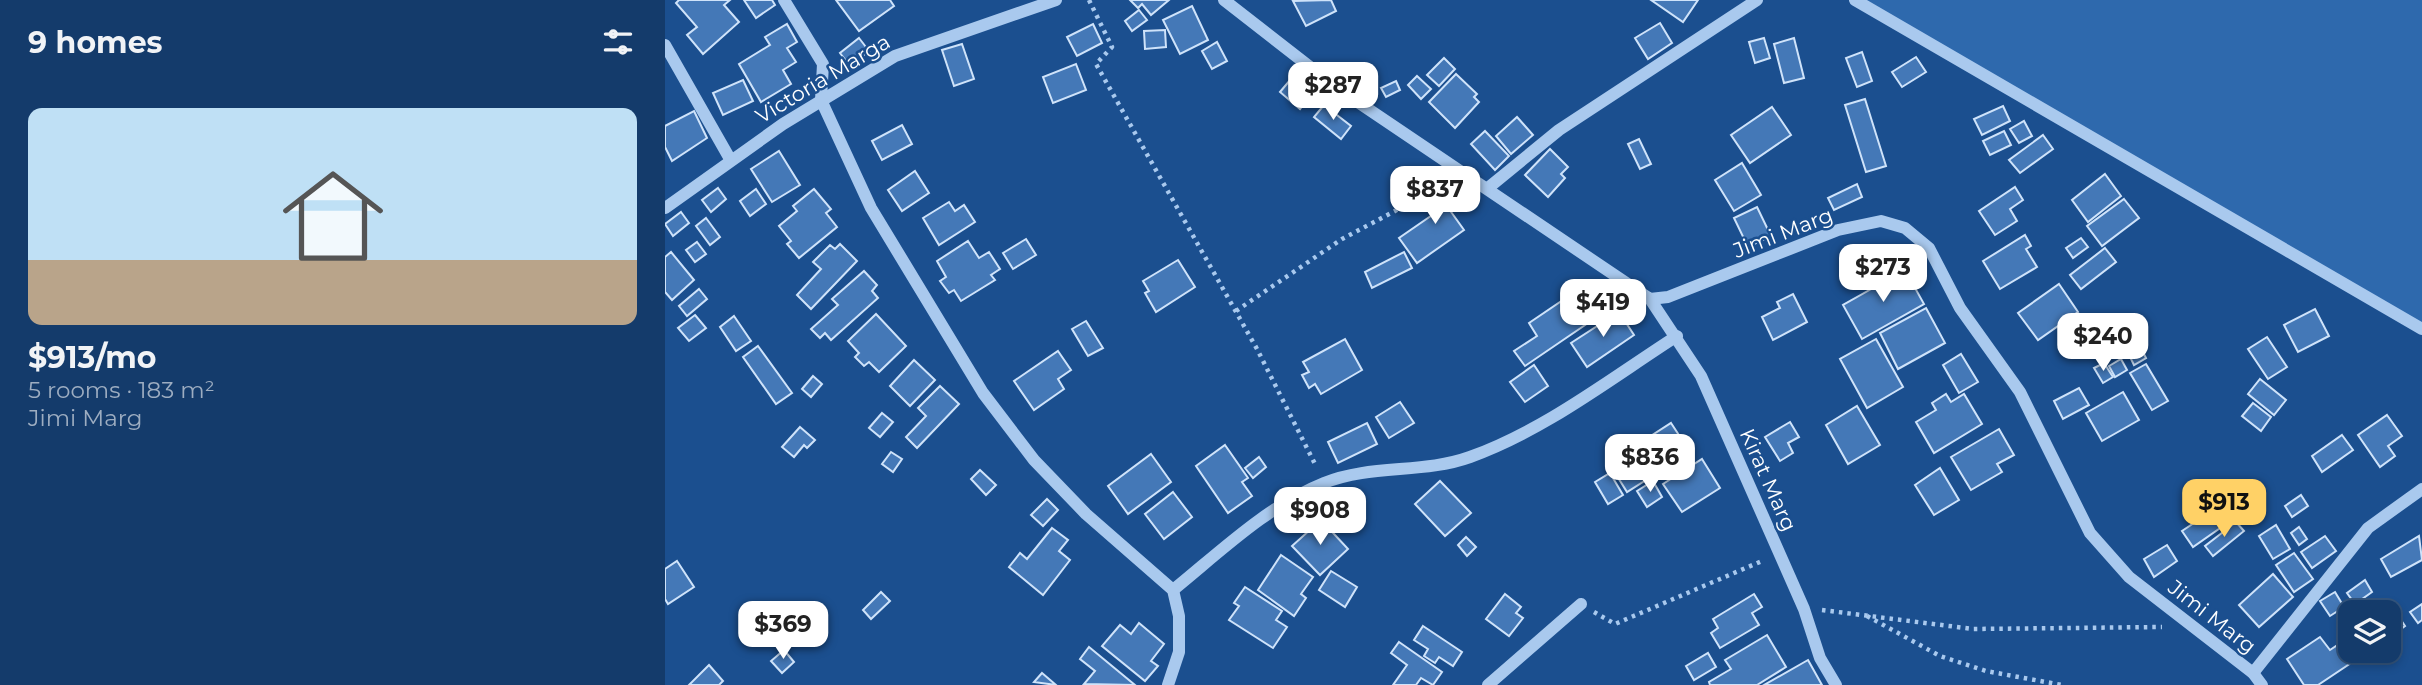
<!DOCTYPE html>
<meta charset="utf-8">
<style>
:root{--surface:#143b6b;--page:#214673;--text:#f1f3f6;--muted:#9dadc1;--line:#33557e;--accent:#ffd166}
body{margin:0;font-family:Montserrat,sans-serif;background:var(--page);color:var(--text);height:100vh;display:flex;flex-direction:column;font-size:26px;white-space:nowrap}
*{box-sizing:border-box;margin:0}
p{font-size:23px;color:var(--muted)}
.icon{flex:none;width:38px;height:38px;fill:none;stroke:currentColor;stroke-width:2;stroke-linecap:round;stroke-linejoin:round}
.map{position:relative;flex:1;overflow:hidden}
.side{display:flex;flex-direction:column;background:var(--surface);width:665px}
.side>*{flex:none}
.tools{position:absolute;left:1673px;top:600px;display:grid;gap:14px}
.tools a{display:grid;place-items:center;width:63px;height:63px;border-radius:14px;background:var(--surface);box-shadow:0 4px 10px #0003,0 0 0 2px var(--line);font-size:35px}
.price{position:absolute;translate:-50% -60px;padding:0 16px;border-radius:14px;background:#fff;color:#222;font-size:23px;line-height:46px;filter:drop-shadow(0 2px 4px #0008)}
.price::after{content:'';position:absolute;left:50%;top:42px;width:21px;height:16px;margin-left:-10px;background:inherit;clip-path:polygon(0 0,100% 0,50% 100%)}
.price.selected{background:var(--accent);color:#111}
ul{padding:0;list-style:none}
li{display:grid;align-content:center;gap:14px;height:371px;padding:0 28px}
li span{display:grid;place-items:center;height:217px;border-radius:14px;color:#555}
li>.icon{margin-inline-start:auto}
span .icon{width:126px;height:126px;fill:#fffc;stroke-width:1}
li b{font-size:30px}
h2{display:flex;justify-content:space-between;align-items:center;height:84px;padding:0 28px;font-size:30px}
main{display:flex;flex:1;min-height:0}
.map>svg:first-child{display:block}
</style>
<main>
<section class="side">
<h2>9 homes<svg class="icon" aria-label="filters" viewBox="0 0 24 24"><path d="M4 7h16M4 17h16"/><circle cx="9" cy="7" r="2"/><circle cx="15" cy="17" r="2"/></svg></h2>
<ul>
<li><span style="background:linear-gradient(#bfe0f5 70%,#b9a48a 0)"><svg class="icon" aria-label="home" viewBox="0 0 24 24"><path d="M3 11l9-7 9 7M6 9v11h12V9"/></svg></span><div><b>$913/mo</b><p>5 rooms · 183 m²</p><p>Jimi Marg</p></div></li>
</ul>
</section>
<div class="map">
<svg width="1757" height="685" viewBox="0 0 1757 685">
<rect width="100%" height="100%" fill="#1b4f8f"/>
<polygon fill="#2e69ad" points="1190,0 1757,0 1757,329"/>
<g fill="#4478b7" stroke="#cfe3fa" stroke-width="2">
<polygon points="14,0 65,0 59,5 74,22 38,54 22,35 32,27 11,3"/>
<polygon points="79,0 107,0 110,5 91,18"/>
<polygon points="171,0 225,0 229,6 194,31"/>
<polygon points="465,0 504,0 486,15 477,4 473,8"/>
<polygon points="666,0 671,11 641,26 628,1"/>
<polygon points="986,0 1033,0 1018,22"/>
<polygon points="527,6 543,40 515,54 498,20"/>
<polygon points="474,10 482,20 467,31 460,21"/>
<polygon points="995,23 1007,43 983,59 970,38"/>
<polygon points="122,24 132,42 122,48 131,62 118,70 126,84 96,102 74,64 105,45 100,37"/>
<polygon points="428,24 437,43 412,56 402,37"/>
<polygon points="500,30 501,47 480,49 479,31"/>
<polygon points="194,38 204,51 185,66 175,53"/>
<polygon points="1099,38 1105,58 1090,63 1084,42"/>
<polygon points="1129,38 1139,78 1119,83 1109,44"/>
<polygon points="552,42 562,61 547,69 537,51"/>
<polygon points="297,44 309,79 289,86 277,50"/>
<polygon points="1197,52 1207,81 1192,87 1181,58"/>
<polygon points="1251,57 1261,72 1237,87 1227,72"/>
<polygon points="779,58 790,69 774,86 762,75"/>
<polygon points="411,64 421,90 388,103 378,77"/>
<polygon points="791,74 812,94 809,97 814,102 790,128 764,102"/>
<polygon points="752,76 766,89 756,99 743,85"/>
<polygon points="626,79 646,95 635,109 615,92"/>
<polygon points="78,80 88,101 58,115 48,93"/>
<polygon points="731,81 735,90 721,97 716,88"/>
<polygon points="1200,99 1221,166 1201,172 1180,105"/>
<polygon points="659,105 686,126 676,139 649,117"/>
<polygon points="1338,106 1345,121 1317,135 1309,119"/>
<polygon points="1107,107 1126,135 1085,163 1066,135"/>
<polygon points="29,111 42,138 7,161 0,147 0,126"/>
<polygon points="852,117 868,135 846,154 831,136"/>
<polygon points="1359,121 1367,136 1354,143 1345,129"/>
<polygon points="237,125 247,144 217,160 207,141"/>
<polygon points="820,131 844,156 830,170 806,144"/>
<polygon points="1339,131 1346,145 1325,155 1318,141"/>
<polygon points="1378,135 1388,149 1355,173 1344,160"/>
<polygon points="974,139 986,164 975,169 963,144"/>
<polygon points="885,149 903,167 896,174 900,178 883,197 860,175"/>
<polygon points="114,151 135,185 107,202 86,169"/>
<polygon points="1077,163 1096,195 1069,211 1050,180"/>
<polygon points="250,171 264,193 237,211 223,190"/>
<polygon points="1440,174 1456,196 1423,222 1407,200"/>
<polygon points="791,182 801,197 784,209 799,230 752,263 734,238 773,211 765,200"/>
<polygon points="1192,184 1197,197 1169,210 1163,198"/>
<polygon points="1350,187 1358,200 1345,209 1352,221 1330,235 1314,211"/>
<polygon points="53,188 61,199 46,212 37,200"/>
<polygon points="91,189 101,204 85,216 75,201"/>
<polygon points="149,189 166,209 161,213 172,227 134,258 122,244 126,241 114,226 132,211 128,206"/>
<polygon points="1459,199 1474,218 1437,246 1422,226"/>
<polygon points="284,202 290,211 299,205 310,222 274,245 258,218"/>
<polygon points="1092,207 1106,236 1083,247 1069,218"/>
<polygon points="16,212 24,223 8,236 0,224"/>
<polygon points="41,218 55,237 45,245 31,226"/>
<polygon points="1360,235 1366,246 1361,249 1372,267 1335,289 1318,261"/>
<polygon points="1416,238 1423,247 1408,258 1401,248"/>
<polygon points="361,239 371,255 348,269 338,253"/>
<polygon points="303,241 314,258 324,252 335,269 326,275 330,280 296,301 289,290 284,293 275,281 281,277 272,261"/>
<polygon points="32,242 41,254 30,262 21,250"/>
<polygon points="175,244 192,261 146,309 132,295 156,269 148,262 165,245 170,249"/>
<polygon points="1440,248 1451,262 1416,289 1405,275"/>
<polygon points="6,252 29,280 7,300 0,292 0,257"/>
<polygon points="739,252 747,268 707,288 700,272"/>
<polygon points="513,260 530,287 491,312 480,293 484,291 478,281"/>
<polygon points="1240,270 1259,304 1197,339 1178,305"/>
<polygon points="199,271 212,285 207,291 213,298 166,340 160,333 155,338 146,329 173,305 167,299"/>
<polygon points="1394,284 1413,312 1373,340 1353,313"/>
<polygon points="34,289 42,299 22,316 14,306"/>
<polygon points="1128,294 1142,322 1108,340 1097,317 1115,308 1112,302"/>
<polygon points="904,296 923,323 860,366 849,351 872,336 864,323"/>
<polygon points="1261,308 1280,343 1233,369 1215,333"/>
<polygon points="1650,309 1664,336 1633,352 1619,325"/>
<polygon points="954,312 969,335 922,367 906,343"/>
<polygon points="211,314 241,346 214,372 204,362 199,366 190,357 194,353 183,341"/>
<polygon points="30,315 41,328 24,341 13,328"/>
<polygon points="69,316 86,341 71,351 55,327"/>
<polygon points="421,321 438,348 423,356 407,329"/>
<polygon points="1602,337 1622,367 1603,379 1583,349"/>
<polygon points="680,339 697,370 656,394 650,384 644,388 637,375 644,372 638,362"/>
<polygon points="1211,339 1238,387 1202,408 1175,359"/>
<polygon points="93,346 127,393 111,404 78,357"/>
<polygon points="1477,350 1481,358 1469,365 1465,357"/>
<polygon points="393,351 406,370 393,379 399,389 369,410 349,381"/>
<polygon points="1296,354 1313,382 1294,393 1278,365"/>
<polygon points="1456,359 1462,370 1450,377 1444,366"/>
<polygon points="249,360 270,380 245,406 225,386"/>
<polygon points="1439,363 1448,377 1438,383 1429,368"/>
<polygon points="1481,364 1503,401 1487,410 1465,373"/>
<polygon points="869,365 883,386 860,402 845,382"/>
<polygon points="148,376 157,384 146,397 137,389"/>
<polygon points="1595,379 1621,400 1609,415 1583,394"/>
<polygon points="275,386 294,404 252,448 241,437 261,416 253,408"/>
<polygon points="1414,388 1424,405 1398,419 1389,401"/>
<polygon points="1458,392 1474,420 1437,441 1421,413"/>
<polygon points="1281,394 1286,402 1299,394 1317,424 1269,453 1251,422 1271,410 1267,403"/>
<polygon points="735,402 749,423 724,438 711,417"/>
<polygon points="1588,403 1606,417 1596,431 1577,416"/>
<polygon points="1192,406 1215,445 1183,464 1161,425"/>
<polygon points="217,413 228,422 215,437 204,428"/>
<polygon points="1722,415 1737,436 1723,446 1730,456 1715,467 1693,435"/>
<polygon points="1125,422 1134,437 1123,443 1128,453 1115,461 1100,437"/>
<polygon points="702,423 712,444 673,463 663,442"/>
<polygon points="1006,423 1025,452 962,492 944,463"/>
<polygon points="135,427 150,440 142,448 139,445 129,457 117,447"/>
<polygon points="1334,429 1349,455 1332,464 1337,472 1306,490 1286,457"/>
<polygon points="1677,435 1688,450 1657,472 1647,456"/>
<polygon points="560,445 583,478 577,482 587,496 563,513 531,466"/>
<polygon points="226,452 237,459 228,472 217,464"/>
<polygon points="486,454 506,482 463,514 443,486"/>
<polygon points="594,457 601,467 588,478 580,468"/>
<polygon points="1037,459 1055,488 1017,512 998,484"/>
<polygon points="1275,468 1294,500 1269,515 1250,485"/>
<polygon points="315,470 331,485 321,495 306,479"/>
<polygon points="945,473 958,495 943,504 930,482"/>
<polygon points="775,481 806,513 780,536 750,504"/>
<polygon points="988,481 997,497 982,507 972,491"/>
<polygon points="508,492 527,517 499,539 480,514"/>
<polygon points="1636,495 1643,506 1627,517 1620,506"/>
<polygon points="1568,497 1578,512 1528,547 1517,531"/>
<polygon points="382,499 393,510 378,526 366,515"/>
<polygon points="656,520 683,549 655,575 627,546"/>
<polygon points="1571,522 1579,531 1548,556 1540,546"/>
<polygon points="1611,525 1625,549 1608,559 1594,536"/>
<polygon points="1634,527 1642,539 1634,545 1626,533"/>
<polygon points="387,528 403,540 394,551 405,560 378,595 344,567 355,553 362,559"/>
<polygon points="1660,536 1671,551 1647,568 1636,552"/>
<polygon points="1754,536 1757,560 1726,577 1716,559"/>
<polygon points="801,537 811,547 802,556 793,545"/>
<polygon points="1502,545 1512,561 1489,577 1479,559"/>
<polygon points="1629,553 1648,579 1629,592 1611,565"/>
<polygon points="616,555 648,577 636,594 641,598 629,616 593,590"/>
<polygon points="12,561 29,587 3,604 0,599 0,569"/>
<polygon points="666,571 692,587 680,607 654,590"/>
<polygon points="1608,574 1628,597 1594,627 1574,605"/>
<polygon points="1700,580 1707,592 1690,604 1682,593"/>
<polygon points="580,587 617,611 611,620 622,627 608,648 564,620 574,606 569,603"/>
<polygon points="216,592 225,601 206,619 198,610"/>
<polygon points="1670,592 1679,607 1665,616 1655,601"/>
<polygon points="840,594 856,607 851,613 858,618 844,636 821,619"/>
<polygon points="1089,594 1097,607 1087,613 1094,625 1055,648 1046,633 1053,628 1048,619"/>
<polygon points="1757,604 1757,620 1753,623 1745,612"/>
<polygon points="1732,614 1740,626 1724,638 1724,620"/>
<polygon points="474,623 499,644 486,661 493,666 480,681 437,646 455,625 466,634"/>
<polygon points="758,626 797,652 788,666 774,657 770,663 759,656 763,649 749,640"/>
<polygon points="1102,635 1121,667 1092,685 1045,685 1044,682 1066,669 1060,660"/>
<polygon points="1655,637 1665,650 1680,640 1692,659 1653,685 1639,685 1622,659"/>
<polygon points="734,642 777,672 768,685 756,678 751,685 728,685 742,665 726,653"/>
<polygon points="424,647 470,685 419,684 430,671 415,659"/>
<polygon points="119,650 129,662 117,673 106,661"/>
<polygon points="1043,653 1051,667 1029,680 1021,666"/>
<polygon points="1143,660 1157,685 1099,685"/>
<polygon points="44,665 58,681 54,685 24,685"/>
<polygon points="377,673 391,685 369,682"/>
</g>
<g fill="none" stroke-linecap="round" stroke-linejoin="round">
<g stroke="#a9c9ee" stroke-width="4.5" stroke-dasharray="3.5 5" stroke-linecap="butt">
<polyline points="424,0 447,47 431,64 592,349 651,466"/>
<polyline points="571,311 677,239 747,202 777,181"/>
<polyline points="1157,610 1308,629 1497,627"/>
<polyline points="929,612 950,624 1097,561"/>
<polyline points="1202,616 1275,656 1321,671 1397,685"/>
</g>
<g stroke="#a9c9ee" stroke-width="12">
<polyline points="119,0 158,64 156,100 206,208 318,393 369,460 421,514 508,590 514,616 514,652 503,685"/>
<polyline points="559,0 672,88 985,299 1003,297 1173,230 1216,221 1240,228 1264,248 1295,308 1355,392 1425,533 1464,577 1588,673 1597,685"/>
<polyline points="1190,0 1757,329"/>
<polyline points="0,45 65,159"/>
<polyline points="823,188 894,130 1092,0"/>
<polyline points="0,208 118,124 230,56 391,0"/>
<polyline points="985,299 1036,376 1139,609 1155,658 1171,685"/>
<path d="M 508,590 C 555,552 602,506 659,483 C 706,464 758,474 805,457 C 880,430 945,379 1012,336"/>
<polyline points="1588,673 1703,528 1757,489"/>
<polyline points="823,685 916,604"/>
</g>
</g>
<g text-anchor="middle" stroke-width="5" stroke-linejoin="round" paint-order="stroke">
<g font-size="21" fill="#fff" stroke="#1b4f8f">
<text transform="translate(158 79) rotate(-31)" y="7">Victoria Marga</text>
<text transform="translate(1118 233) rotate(-21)" y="7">Jimi Marg</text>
<text transform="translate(1103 480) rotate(66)" y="7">Kirat Marg</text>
<text transform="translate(1547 617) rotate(38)" y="7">Jimi Marg</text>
</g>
</g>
</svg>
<div class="tools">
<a><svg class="icon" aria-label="layers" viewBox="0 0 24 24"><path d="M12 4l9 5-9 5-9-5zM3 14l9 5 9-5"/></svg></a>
</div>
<b class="price" style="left:668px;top:122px">$287</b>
<b class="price" style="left:770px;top:226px">$837</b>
<b class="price" style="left:1218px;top:304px">$273</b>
<b class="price" style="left:938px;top:339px">$419</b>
<b class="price" style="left:1438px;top:373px">$240</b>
<b class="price" style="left:985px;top:494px">$836</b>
<b class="price selected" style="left:1559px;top:539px">$913</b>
<b class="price" style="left:655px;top:547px">$908</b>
<b class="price" style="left:118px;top:661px">$369</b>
</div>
</main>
